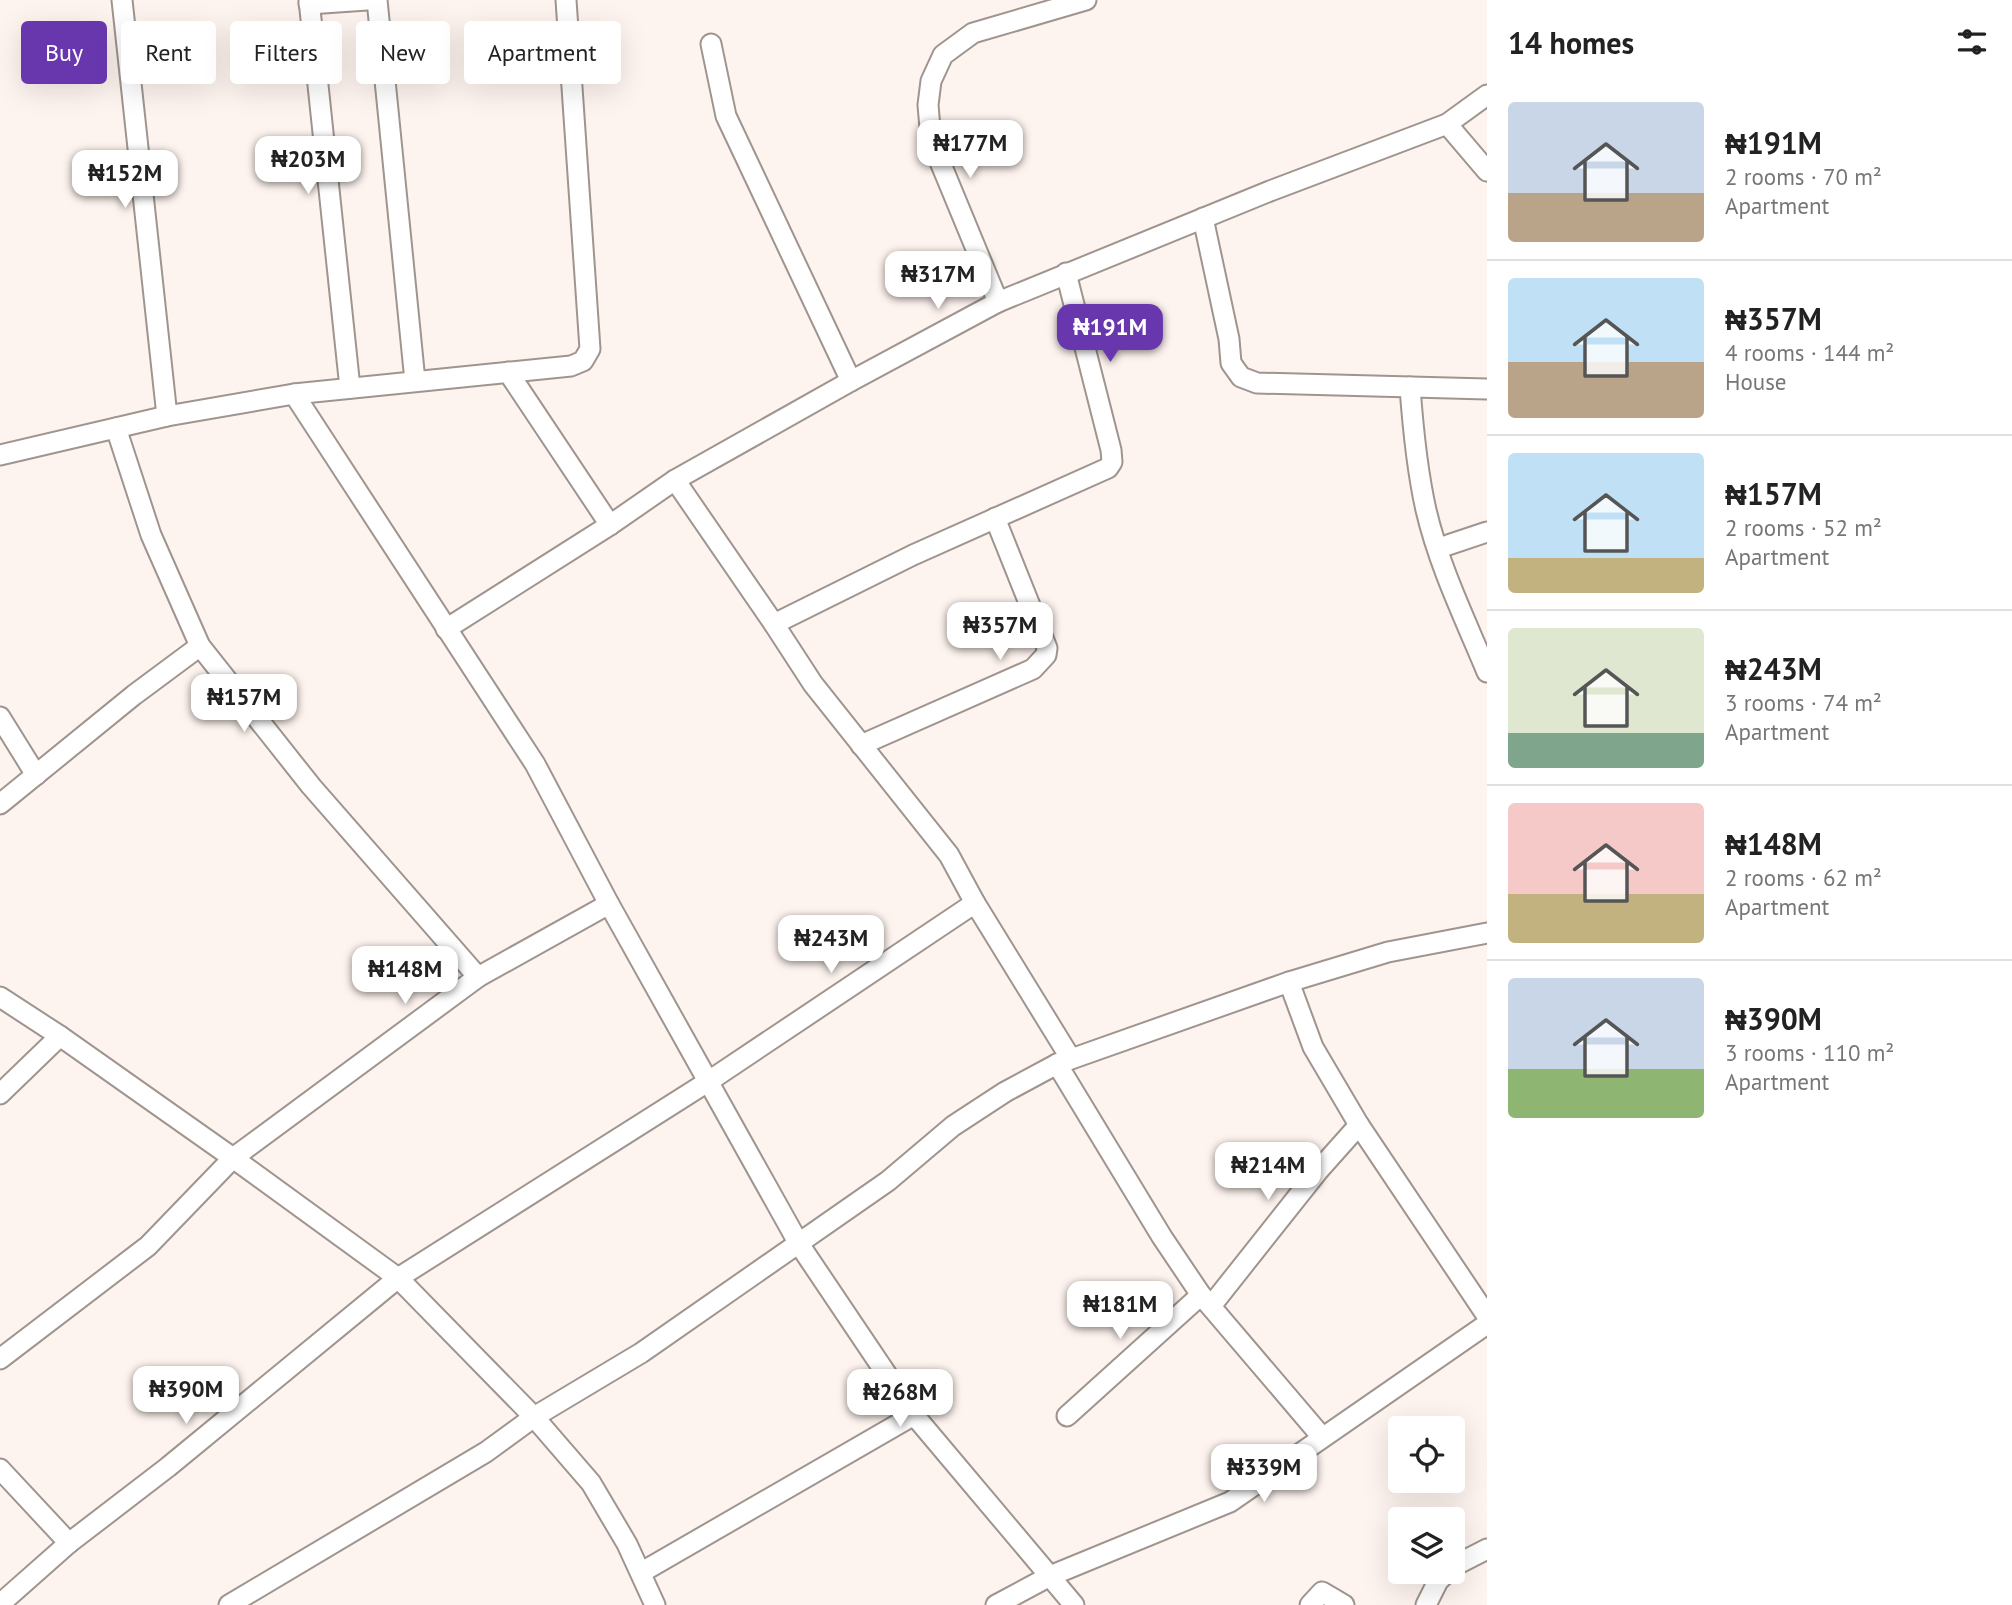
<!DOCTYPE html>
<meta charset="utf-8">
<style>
:root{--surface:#fff;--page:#f6f6f6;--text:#222;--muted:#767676;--line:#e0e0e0;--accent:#6837ae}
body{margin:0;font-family:"PT Sans",sans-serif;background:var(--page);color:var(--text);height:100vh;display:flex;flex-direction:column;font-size:26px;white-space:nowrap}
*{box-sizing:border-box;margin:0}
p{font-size:23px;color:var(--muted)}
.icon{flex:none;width:38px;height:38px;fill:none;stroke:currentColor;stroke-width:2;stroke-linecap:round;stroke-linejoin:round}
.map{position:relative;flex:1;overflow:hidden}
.details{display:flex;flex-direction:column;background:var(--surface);width:525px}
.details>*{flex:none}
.hud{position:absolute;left:21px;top:21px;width:665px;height:63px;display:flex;gap:14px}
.controls{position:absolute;left:1388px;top:1416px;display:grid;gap:14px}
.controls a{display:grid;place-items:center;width:77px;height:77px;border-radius:7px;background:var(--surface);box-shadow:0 7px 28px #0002;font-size:35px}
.price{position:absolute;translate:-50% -60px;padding:0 16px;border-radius:14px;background:#fff;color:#222;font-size:23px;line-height:46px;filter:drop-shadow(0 2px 4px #0008)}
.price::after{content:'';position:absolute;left:50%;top:42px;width:21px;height:16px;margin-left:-10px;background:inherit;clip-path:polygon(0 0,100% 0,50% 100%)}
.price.active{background:var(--accent);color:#fff}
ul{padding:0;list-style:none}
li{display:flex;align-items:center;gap:21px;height:175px;padding:0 21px}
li+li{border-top:2px solid var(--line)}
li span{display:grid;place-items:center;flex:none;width:196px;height:140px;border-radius:7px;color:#555}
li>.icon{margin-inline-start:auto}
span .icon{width:84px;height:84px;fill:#fffc;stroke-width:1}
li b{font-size:30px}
h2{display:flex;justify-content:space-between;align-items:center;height:84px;padding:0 21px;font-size:30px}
.chip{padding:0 24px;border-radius:7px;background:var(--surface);box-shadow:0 7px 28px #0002;font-size:24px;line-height:63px}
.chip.active{background:var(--accent);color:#fff}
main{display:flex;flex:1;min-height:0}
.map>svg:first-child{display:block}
</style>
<main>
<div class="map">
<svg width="1487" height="1605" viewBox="0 0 1487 1605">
<rect width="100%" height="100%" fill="#fef4ef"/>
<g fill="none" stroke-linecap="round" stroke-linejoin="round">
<g stroke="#9f948e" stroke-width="23">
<g id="minor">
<polyline points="122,0 167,416"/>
<polyline points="309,0 350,388"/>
<polyline points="377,0 415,381"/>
<polyline points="309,4 367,0"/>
<polyline points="711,44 726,116 851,381"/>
<polyline points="1447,124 1487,171"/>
<polyline points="1203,218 1229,339 1231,363 1241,377 1257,383 1487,389"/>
<polyline points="998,302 931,140 928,105 931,81 943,55 973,33 1086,0"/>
<polyline points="508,372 610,525"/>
<path d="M 1410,387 C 1413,429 1417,470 1426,510 C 1439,566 1465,619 1487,672"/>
<polyline points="294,394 535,764 609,904 799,1244 914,1415 1074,1605"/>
<polyline points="116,428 151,535 200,646 311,786 478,977"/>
<polyline points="0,455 167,416 294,394 571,366 583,361 590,349 566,0"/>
<polyline points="675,480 774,624 813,684 949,855 975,903 1071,1059"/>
<polyline points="1439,548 1487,532"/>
<polyline points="774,624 913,555 1108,468 1112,462 1111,450 1066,273"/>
<polyline points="446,629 610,525 675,480 851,381 998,302 1270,191 1447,124 1487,95"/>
<polyline points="0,717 36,775"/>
<polyline points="861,745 1033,669 1046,655 1047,648 995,518"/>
<polyline points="0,804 134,695 200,646"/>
<polyline points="1289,982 1313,1047 1359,1125 1487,1316"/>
<polyline points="0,997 60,1036 233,1158 398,1278 534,1417 591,1483 627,1544 655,1605"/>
<polyline points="1057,1064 1162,1237 1201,1295 1322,1437"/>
<polyline points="0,1094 60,1036"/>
<polyline points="1211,1306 1318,1171 1359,1125"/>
<polyline points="0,1359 148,1246 233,1158 478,977 609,904"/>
<polyline points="1067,1416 1201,1295"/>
<polyline points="0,1469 69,1543"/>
<polyline points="1452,1567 1487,1549"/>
<polyline points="642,1572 914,1415"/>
<polyline points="0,1604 69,1543 168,1467 398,1278 709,1081 975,903"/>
<polyline points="229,1605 486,1452 534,1417 641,1353 888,1181 953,1126 1005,1092 1057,1064 1289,982 1388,952 1487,933"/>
<polyline points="996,1605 1050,1576 1230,1502 1487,1324"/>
<polyline points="1310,1605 1322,1592 1344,1605"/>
<polyline points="1426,1605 1438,1581 1447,1572"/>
</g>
</g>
<use href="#minor" stroke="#fff" stroke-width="19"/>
</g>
</svg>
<div class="controls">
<a><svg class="icon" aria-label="locate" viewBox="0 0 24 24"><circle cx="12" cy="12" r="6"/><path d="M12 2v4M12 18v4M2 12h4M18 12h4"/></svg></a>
<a><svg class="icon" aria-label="layers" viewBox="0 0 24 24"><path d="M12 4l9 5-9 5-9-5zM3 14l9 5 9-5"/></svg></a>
</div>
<b class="price" style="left:970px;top:180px">₦177M</b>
<b class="price" style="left:308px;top:196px">₦203M</b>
<b class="price" style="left:125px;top:210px">₦152M</b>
<b class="price" style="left:938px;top:311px">₦317M</b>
<b class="price active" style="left:1110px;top:364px">₦191M</b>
<b class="price" style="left:1000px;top:662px">₦357M</b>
<b class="price" style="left:244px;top:734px">₦157M</b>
<b class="price" style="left:831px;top:975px">₦243M</b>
<b class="price" style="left:405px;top:1006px">₦148M</b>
<b class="price" style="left:1268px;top:1202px">₦214M</b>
<b class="price" style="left:1120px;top:1341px">₦181M</b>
<b class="price" style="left:186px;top:1426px">₦390M</b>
<b class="price" style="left:900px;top:1429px">₦268M</b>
<b class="price" style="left:1264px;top:1504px">₦339M</b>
<div class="hud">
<a class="chip active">Buy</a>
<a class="chip">Rent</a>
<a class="chip">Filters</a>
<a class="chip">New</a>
<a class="chip">Apartment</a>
</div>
</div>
<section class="details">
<h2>14 homes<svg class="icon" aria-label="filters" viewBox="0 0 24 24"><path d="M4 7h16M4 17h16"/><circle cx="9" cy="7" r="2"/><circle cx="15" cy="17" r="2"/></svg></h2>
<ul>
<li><span style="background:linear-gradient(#c9d6e8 65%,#b9a48a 0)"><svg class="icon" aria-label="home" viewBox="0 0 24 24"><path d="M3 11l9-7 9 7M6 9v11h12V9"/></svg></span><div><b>₦191M</b><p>2 rooms · 70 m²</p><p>Apartment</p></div></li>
<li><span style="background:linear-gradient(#bfe0f5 60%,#b9a48a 0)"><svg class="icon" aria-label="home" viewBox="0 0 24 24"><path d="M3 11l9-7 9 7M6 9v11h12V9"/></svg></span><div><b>₦357M</b><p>4 rooms · 144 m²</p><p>House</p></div></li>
<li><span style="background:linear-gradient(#bfe0f5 75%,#c2b280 0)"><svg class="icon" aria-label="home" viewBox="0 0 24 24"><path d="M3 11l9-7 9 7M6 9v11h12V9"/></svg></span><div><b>₦157M</b><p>2 rooms · 52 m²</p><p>Apartment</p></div></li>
<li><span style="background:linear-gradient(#dfe7d0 75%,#7fa58c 0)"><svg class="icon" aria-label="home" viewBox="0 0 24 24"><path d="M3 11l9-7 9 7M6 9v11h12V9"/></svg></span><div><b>₦243M</b><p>3 rooms · 74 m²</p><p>Apartment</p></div></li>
<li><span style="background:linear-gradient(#f6c9c9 65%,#c2b280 0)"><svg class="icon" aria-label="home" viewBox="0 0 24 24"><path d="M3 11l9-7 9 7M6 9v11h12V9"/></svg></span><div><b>₦148M</b><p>2 rooms · 62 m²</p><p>Apartment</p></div></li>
<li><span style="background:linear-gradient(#c9d6e8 65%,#8fb573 0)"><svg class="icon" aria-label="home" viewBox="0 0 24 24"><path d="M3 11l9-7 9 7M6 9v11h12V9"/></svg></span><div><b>₦390M</b><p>3 rooms · 110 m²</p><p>Apartment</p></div></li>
</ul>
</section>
</main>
